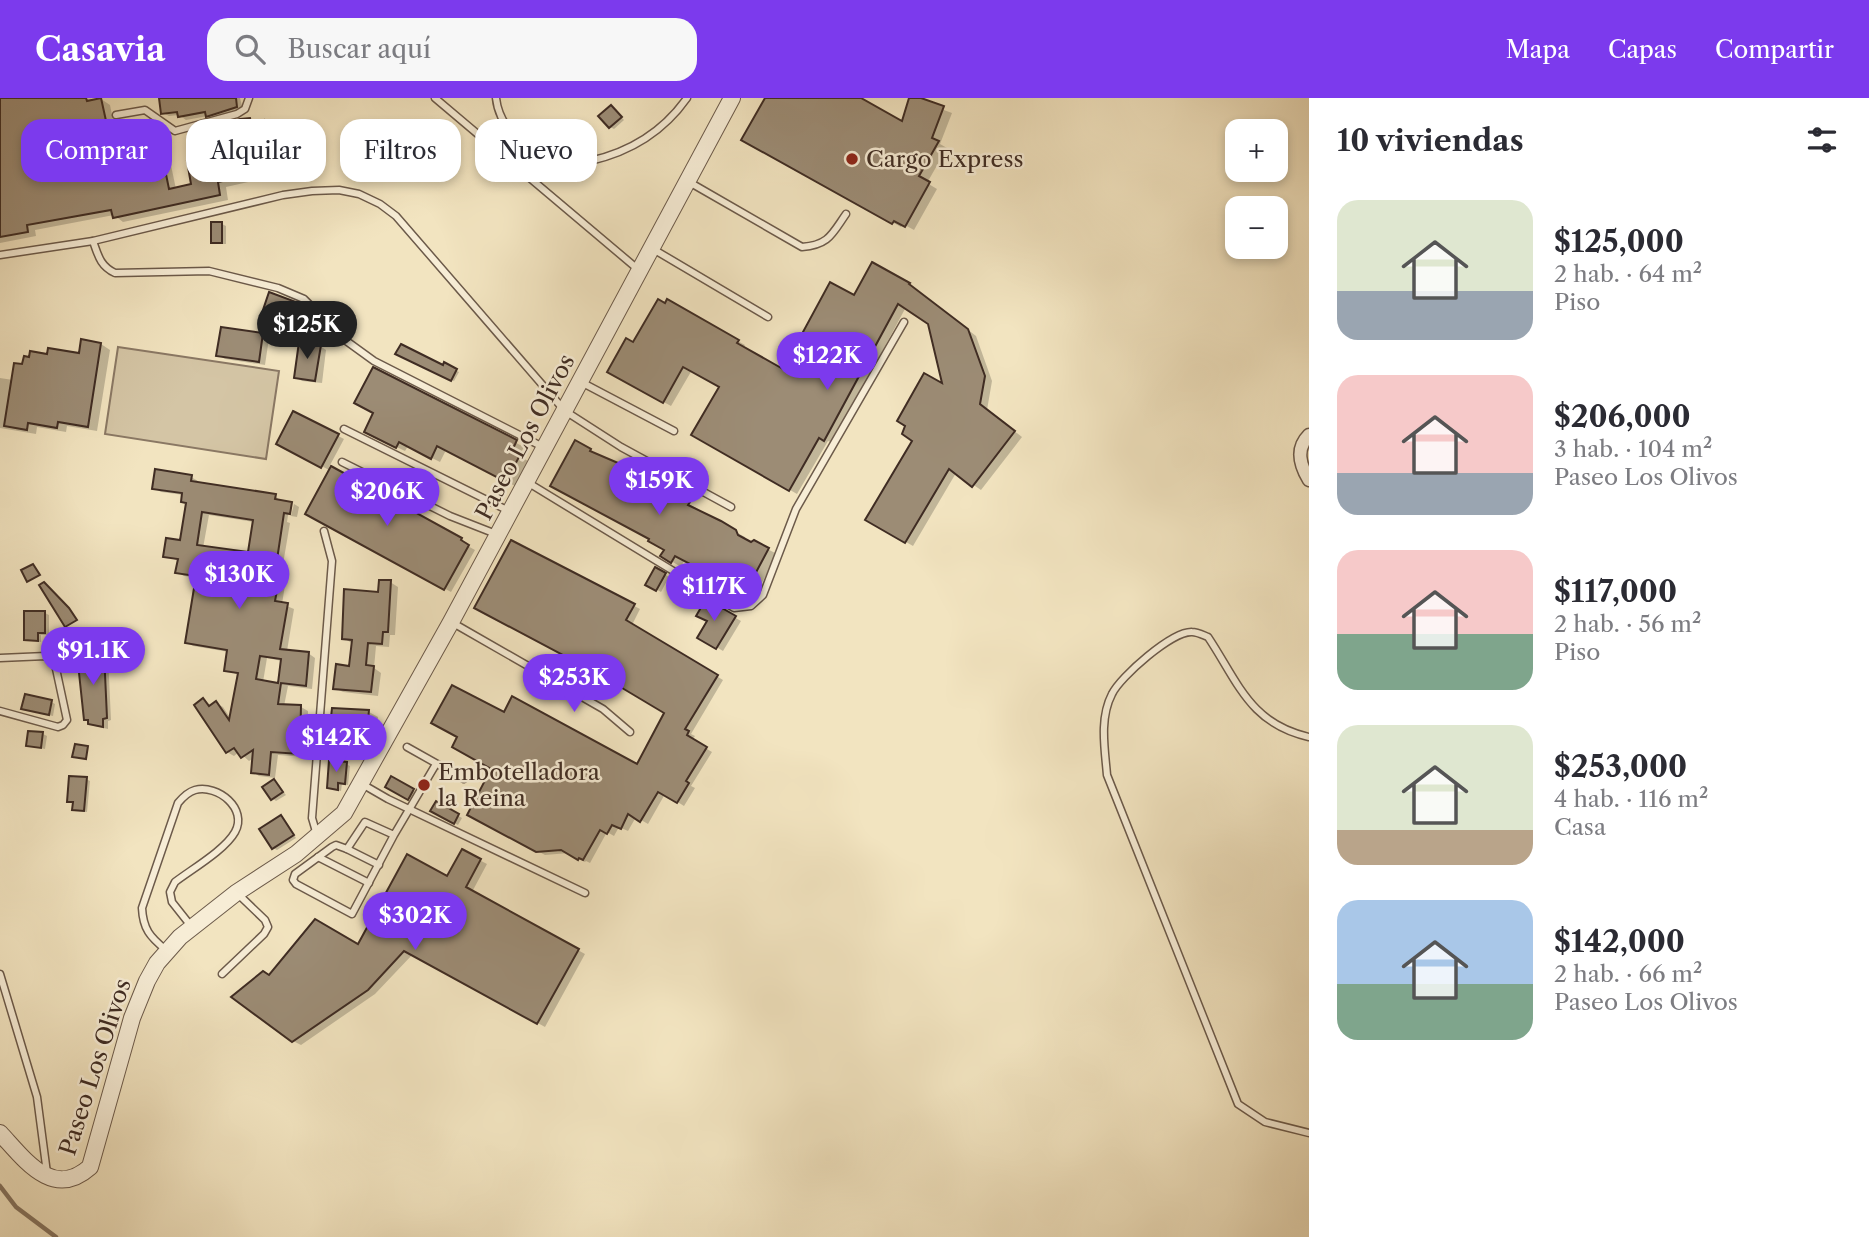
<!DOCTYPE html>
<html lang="es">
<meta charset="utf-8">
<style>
:root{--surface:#fff;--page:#f7f7f7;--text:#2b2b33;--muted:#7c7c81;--accent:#7c3aed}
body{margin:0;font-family:"Libre Caslon Text",serif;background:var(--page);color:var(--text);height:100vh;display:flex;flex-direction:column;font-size:26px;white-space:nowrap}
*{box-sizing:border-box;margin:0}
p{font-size:23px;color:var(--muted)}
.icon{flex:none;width:38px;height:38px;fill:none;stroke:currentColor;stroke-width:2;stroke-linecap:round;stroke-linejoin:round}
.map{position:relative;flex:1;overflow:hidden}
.details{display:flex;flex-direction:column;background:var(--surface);width:560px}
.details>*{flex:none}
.guide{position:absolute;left:21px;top:21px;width:665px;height:63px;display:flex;gap:14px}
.fabs{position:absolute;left:1225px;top:21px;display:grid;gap:14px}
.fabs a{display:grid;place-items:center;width:63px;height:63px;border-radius:14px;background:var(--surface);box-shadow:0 4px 10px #0003;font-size:35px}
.price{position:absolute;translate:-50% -60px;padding:0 16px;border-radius:24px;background:var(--accent);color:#fff;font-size:23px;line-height:46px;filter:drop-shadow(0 2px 4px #0008)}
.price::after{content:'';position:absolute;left:50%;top:42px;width:21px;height:16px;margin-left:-10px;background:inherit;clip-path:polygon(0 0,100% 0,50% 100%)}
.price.current{background:#222;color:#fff}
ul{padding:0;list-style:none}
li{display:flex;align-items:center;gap:21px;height:175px;padding:0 28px}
li span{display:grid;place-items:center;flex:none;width:196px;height:140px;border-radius:21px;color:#555}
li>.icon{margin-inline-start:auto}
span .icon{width:84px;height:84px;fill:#fffc;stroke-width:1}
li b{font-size:30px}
h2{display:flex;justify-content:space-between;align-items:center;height:84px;padding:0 28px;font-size:30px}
.chip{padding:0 24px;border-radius:21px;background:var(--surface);box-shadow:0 4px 10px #0003;font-size:24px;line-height:63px}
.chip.current{background:var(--accent);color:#fff}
header{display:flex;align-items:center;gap:42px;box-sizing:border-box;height:98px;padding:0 35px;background:var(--accent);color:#fff}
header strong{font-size:33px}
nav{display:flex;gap:38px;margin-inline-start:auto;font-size:24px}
.search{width:490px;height:63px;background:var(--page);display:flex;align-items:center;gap:18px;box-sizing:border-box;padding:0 24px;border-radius:21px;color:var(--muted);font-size:26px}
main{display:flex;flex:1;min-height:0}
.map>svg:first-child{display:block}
</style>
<header>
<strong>Casavia</strong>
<div class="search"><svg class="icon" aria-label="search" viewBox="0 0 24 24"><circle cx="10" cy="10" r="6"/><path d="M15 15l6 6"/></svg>Buscar aquí</div>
<nav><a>Mapa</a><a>Capas</a><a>Compartir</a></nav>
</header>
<main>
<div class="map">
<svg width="1309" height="1139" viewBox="0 0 1309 1139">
<rect width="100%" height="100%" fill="#f2e4c0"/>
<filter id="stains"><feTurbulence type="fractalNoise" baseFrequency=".00286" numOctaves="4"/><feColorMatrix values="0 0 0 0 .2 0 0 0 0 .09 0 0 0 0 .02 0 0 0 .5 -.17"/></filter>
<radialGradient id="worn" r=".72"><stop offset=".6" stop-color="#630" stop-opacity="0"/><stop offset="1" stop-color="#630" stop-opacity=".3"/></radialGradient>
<polygon fill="#d4c5a5" stroke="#8a7864" stroke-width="2" points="118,249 279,273 266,361 105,336"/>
<g fill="#0003" fill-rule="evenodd">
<polygon points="0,0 101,1 110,7 117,41 157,33 165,39 176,91 193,87 249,22 255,25 264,23 273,29 283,76 226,89 228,102 123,124 114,117 35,132 36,138 0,145"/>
<polygon points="161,0 240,0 243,12 214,21 208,18 186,22 179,17 169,18 163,15"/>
<polygon points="767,0 857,0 903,26 911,0 952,15 940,46 947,50 927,85 937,91 914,132 903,126 901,129 743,41"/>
<polygon points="611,9 624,22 614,31 610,29"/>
<polygon points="222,126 226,128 226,146 217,146 213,144"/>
<polygon points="909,186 976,238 992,283 987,312 1022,339 981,392 956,375 913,448 868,422 944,289 929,225 906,209 833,345 828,343 797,396 693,336 721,289 692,272 671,308 609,274 668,204 745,247 743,251 784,274 855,199"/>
<polygon points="295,205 299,208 294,223 269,214"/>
<polygon points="263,237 269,240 265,267 225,261 218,257"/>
<polygon points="82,243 101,246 110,252 97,333 67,328 66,334 37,329 36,336 0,330 0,280 13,282 24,268 48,258 80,257"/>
<polygon points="320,248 326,252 322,285 302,283 295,279"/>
<polygon points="398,256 444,270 445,267 459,274 454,283"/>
<polygon points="373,271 524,349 519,358 528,363 515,388 446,352 440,364 408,348 405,353 374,338"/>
<polygon points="294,315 344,341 329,369 467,445 466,447 475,452 451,494 307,415 331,373 278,345"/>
<polygon points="575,345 698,411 697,413 745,439 747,444 754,444 777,456 755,498 685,461 681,469 663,458 666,451"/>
<path d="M 191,379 L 198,383 L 198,386 L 275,398 L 282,404 L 290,405 L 287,424 L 290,425 L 281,478 L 286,481 L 282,506 L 294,511 L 287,553 L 308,555 L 315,560 L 312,591 L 288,588 L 284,608 L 301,609 L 308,613 L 307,659 L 278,657 L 275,680 L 259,678 L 253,674 L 254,660 L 249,663 L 239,654 L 234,658 L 227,654 L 203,602 L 212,608 L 216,605 L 223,609 L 231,621 L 239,577 L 226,572 L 229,554 L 193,548 L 187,544 L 198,480 L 184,478 L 177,474 L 179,463 L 165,458 L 182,444 L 188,406 L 183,403 L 184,397 L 161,394 L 154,390 ZM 209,417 L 254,424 L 249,456 L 203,450 ZM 267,560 L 282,563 L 280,587 L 263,584 Z"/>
<polygon points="294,406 299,409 297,419 291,418"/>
<polygon points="512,444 640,511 632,527 723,582 691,636 695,638 692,642 712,654 691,688 695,690 684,708 665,696 648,726 636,719 628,733 619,729 614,738 607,734 590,765 586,763 585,764 569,755 545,757 469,716 494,670 504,616 637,668 666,615"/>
<polygon points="656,471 669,479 661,494 647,486"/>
<polygon points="390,484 398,489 395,537 390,537 389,549 376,548 374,570 381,575 378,598 343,594 335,590 351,569 353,546 344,540"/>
<polygon points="706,503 741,523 723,553 700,539 709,523"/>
<polygon points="45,515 49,517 49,537 41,537 41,544 25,541"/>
<polygon points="103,555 108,558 111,622 108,623 108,631 95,628 86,621"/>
<polygon points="51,604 55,606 53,618 27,612"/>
<polygon points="334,612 369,614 378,619 375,646 370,645 369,659 353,658 344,653 345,643 331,637"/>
<polygon points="43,636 47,638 45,651 28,647"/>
<polygon points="346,666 350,668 348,687 342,686 341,693 329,690"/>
<polygon points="86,681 90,683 87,714 78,713 74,711 74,705 69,703"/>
<polygon points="392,681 417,695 413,703 387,689"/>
<polygon points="274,683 286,697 276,703 272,700"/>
<polygon points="436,705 462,720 458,727 432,712"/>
<polygon points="281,719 296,740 277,752 273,750"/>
<polygon points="462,753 487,766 472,794 585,856 545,929 413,856 375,896 301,947 293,943 269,878 358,848 448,780"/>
</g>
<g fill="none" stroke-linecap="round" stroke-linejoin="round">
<polyline stroke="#867561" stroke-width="4.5" points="0,1088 16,1109 56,1139"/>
</g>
<g fill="#9c8c75" stroke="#3f2c23" stroke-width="2" fill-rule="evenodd">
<polygon points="0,0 86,0 87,3 101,0 110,41 157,32 169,91 191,86 187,63 215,58 209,30 240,21 250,20 251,25 264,22 275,72 218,84 220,97 113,120 111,112 27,127 28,134 0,139"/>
<polygon points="159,0 236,0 237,9 206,19 205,14 178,19 177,14 161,16"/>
<polygon points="765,0 861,0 902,23 909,0 921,0 944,8 932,40 939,43 919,78 930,84 905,129 894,123 892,126 741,42"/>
<polygon points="611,7 622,19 609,30 598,18"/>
<polygon points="401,27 410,34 403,44 393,37"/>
<rect x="211" y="124" width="11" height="21"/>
<polygon points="872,164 910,185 909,186 968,231 985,278 980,306 1015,333 972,389 949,371 905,445 865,422 912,343 902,336 905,328 897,323 924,275 942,285 928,226 898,206 824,343 819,340 789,393 691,337 719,289 683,269 663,305 607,274 626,240 633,244 658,201 665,205 667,201 739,242 737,245 783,271 830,184 854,197"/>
<polygon points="269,194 296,204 290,222 263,212"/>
<polygon points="221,229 263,235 259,264 216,258"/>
<polygon points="81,241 101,245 88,329 58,324 57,330 28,325 27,332 4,328 14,265 22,266 24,258 29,259 30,253 47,256 48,250 79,255"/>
<polygon points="299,244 321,247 315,283 294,280"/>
<polygon points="401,246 443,267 444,264 457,271 451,283 395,256"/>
<polygon points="373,269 517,342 512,353 520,357 506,384 437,348 431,361 399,344 396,350 364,334 373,315 354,305"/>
<polygon points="293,313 339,336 321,370 276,346"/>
<polygon points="575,342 591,351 590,353 625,368 690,404 688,407 721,423 736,432 738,437 751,444 754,442 769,450 745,495 675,458 671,465 660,458 664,452 648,443 649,441 550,388"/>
<polygon points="331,368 462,440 461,442 469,447 444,492 305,416"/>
<path d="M 155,371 L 192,377 L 191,383 L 276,396 L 275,401 L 292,404 L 290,416 L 284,415 L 275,475 L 280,476 L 275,503 L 288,505 L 280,551 L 309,554 L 306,588 L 281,585 L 278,606 L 301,607 L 300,656 L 271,654 L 269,677 L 251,675 L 253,652 L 241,660 L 234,650 L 226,655 L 194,607 L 203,600 L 209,608 L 216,603 L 229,622 L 238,575 L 224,573 L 227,552 L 185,545 L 196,478 L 175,475 L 178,461 L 163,459 L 166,440 L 180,442 L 186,405 L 181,404 L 182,395 L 152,391 ZM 202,414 L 253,422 L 248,454 L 197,447 ZM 260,558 L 281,561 L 278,585 L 256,581 Z"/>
<polygon points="511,442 635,506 626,522 718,577 685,631 689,633 687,637 707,649 686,683 689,685 677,705 658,694 640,724 628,716 621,731 612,727 607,736 600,732 583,762 579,760 578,762 561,752 536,754 467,717 491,671 452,649 457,639 431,625 452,587 504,614 512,598 637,666 664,615 597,575 474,510"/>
<polygon points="33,466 40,477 27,484 21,472"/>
<polygon points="655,469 666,475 656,493 645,487"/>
<polygon points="379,482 391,482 388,534 383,534 382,546 368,545 366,567 374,568 371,594 333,591 336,566 349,568 352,542 342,541 344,491 378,494"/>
<polygon points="44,484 69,510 77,522 65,529 39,487"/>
<polygon points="706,501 736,518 716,551 697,540 707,523 696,518"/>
<polygon points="24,513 45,513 45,535 38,535 38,543 24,542"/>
<polygon points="104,554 107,620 103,621 103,629 88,626 88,622 84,622 77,556"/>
<polygon points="25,596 52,602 49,617 21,611"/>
<polygon points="332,610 369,612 366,641 362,641 360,655 342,653 343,640 329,638"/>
<polygon points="28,633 43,634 41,650 26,648"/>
<polygon points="75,646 88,648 86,661 72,659"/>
<polygon points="329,662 347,664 345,686 338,685 338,692 327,690"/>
<polygon points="69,678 87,679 84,713 72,712 73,704 67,704"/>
<polygon points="391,678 414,691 408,702 385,689"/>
<polygon points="274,681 283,694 271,702 262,689"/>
<polygon points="436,703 459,716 454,726 430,713"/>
<polygon points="281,717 294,737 272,751 259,731"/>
<polygon points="462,751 481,761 466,789 579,851 537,926 404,853 368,892 292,944 231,899 263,873 269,877 315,821 358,846 407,756 447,778"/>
</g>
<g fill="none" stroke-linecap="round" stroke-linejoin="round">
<g stroke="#6c5a4a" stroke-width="9">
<g id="service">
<polyline points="435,0 640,173"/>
<path d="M 496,0 C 498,19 508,33 522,45 C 529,51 538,62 547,65 C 562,69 576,66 590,63 C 630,54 663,34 687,0"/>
<polyline points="116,17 145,12 175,33 237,16 245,11 249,0"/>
<path d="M 689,84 L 802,149 C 829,147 832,136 846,116"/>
<path d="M 93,143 C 98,157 100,168 115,175 L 209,173 L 278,190 L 304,201 L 345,242 L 374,263 L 545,350"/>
<polyline points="653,151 768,219"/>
<polyline points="0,157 93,143 283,97 312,93 339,92 359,96 380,106 396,118 565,313 621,349 731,409"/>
<polyline points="581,284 674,333"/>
<polyline points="344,331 509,413"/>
<polyline points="342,364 450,418 496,436"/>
<polyline points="527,384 734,510 751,508 763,497 796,411 904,224"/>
<polyline points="453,525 603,611 630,634"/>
<polyline points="0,560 46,558 55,566 67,622 63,627 58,629 0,613"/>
<path d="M 1309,639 C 1250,626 1238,584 1208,539 C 1203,537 1197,534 1192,534 C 1172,533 1120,579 1112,596 C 1099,621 1105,652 1107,677 L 1238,1006 L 1265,1024 L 1309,1035"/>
<polyline points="407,649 464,681"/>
<polyline points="362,686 388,701 585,795"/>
<polyline points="317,737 312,720 332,463 324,433"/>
<polyline points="394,737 365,724 347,751 336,747 332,749 295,776 293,782 296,786 352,816 394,737 436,666"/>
<polyline points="347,751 379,767"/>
<polyline points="318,759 369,785"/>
<path d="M 166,852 C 150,839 143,831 142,810 L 178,705 C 183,699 188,694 195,692 C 218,686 248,711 235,734 C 225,752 192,771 175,784 L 170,794 L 172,804 L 191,828"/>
<polyline points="0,876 37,999 47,1075"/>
<polyline points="222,876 264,836 268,829 265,822 238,796"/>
</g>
</g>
<g stroke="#6c5a4a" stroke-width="15">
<path id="minor" d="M 1309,337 C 1295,351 1300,367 1309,382"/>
</g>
<g stroke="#6c5a4a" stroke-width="18">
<path id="tertiary" d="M 0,1035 C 25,1062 53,1102 90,1069 L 132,920 L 147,883 L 157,865 L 180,839 L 236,795 L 296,756 L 344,715 L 451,524 L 732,0"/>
</g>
<use href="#service" stroke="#f7edd6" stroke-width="6"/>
<use href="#minor" stroke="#f7edd6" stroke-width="12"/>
<use href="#tertiary" stroke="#f7edd6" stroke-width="16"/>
</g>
<g fill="#8f2418" stroke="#f7edd6" stroke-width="2.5">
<circle cx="852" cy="61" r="7"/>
<circle cx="424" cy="687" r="7"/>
</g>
<g text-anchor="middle" stroke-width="5" stroke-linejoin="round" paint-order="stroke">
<g font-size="23" fill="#3f2c23" stroke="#f7edd6" text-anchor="start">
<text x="866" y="69">Cargo Express</text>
<text x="438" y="682">Embotelladora<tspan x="438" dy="26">la Reina</tspan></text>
</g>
<g font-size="23" fill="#3f2c23" stroke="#f7edd6">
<text transform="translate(525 339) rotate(-62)" y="8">Paseo Los Olivos</text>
<text transform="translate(95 969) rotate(-72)" y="8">Paseo Los Olivos</text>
</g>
</g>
<rect width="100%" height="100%" filter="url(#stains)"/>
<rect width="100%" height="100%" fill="url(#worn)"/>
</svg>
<div class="fabs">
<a>+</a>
<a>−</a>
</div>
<b class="price current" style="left:307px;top:263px">$125K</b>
<b class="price" style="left:827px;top:294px">$122K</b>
<b class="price" style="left:659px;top:419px">$159K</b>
<b class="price" style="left:387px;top:430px">$206K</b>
<b class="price" style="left:239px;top:513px">$130K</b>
<b class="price" style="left:714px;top:525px">$117K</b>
<b class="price" style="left:93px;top:589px">$91.1K</b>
<b class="price" style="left:574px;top:616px">$253K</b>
<b class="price" style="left:336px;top:676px">$142K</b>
<b class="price" style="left:415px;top:854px">$302K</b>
<div class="guide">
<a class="chip current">Comprar</a>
<a class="chip">Alquilar</a>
<a class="chip">Filtros</a>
<a class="chip">Nuevo</a>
</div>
</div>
<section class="details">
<h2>10 viviendas<svg class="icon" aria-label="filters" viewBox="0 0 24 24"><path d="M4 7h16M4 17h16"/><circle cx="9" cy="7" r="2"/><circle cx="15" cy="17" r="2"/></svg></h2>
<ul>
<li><span style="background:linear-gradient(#dfe7d0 65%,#9aa5b1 0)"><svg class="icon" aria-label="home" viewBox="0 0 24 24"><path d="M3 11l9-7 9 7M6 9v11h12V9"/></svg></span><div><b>$125,000</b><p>2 hab. · 64 m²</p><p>Piso</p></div></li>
<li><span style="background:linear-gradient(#f6c9c9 70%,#9aa5b1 0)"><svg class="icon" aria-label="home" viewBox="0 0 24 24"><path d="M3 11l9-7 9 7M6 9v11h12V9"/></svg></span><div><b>$206,000</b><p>3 hab. · 104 m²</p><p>Paseo Los Olivos</p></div></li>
<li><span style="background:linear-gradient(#f6c9c9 60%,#7fa58c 0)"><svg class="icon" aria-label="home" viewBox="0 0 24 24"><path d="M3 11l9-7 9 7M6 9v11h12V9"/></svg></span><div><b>$117,000</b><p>2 hab. · 56 m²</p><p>Piso</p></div></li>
<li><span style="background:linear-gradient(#dfe7d0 75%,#b9a48a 0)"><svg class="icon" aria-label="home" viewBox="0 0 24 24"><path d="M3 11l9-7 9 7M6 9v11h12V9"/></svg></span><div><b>$253,000</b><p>4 hab. · 116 m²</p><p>Casa</p></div></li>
<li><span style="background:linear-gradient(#a9c7e8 60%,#7fa58c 0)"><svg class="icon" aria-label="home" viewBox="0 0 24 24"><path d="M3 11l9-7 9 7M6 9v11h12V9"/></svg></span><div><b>$142,000</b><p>2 hab. · 66 m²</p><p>Paseo Los Olivos</p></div></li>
</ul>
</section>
</main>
